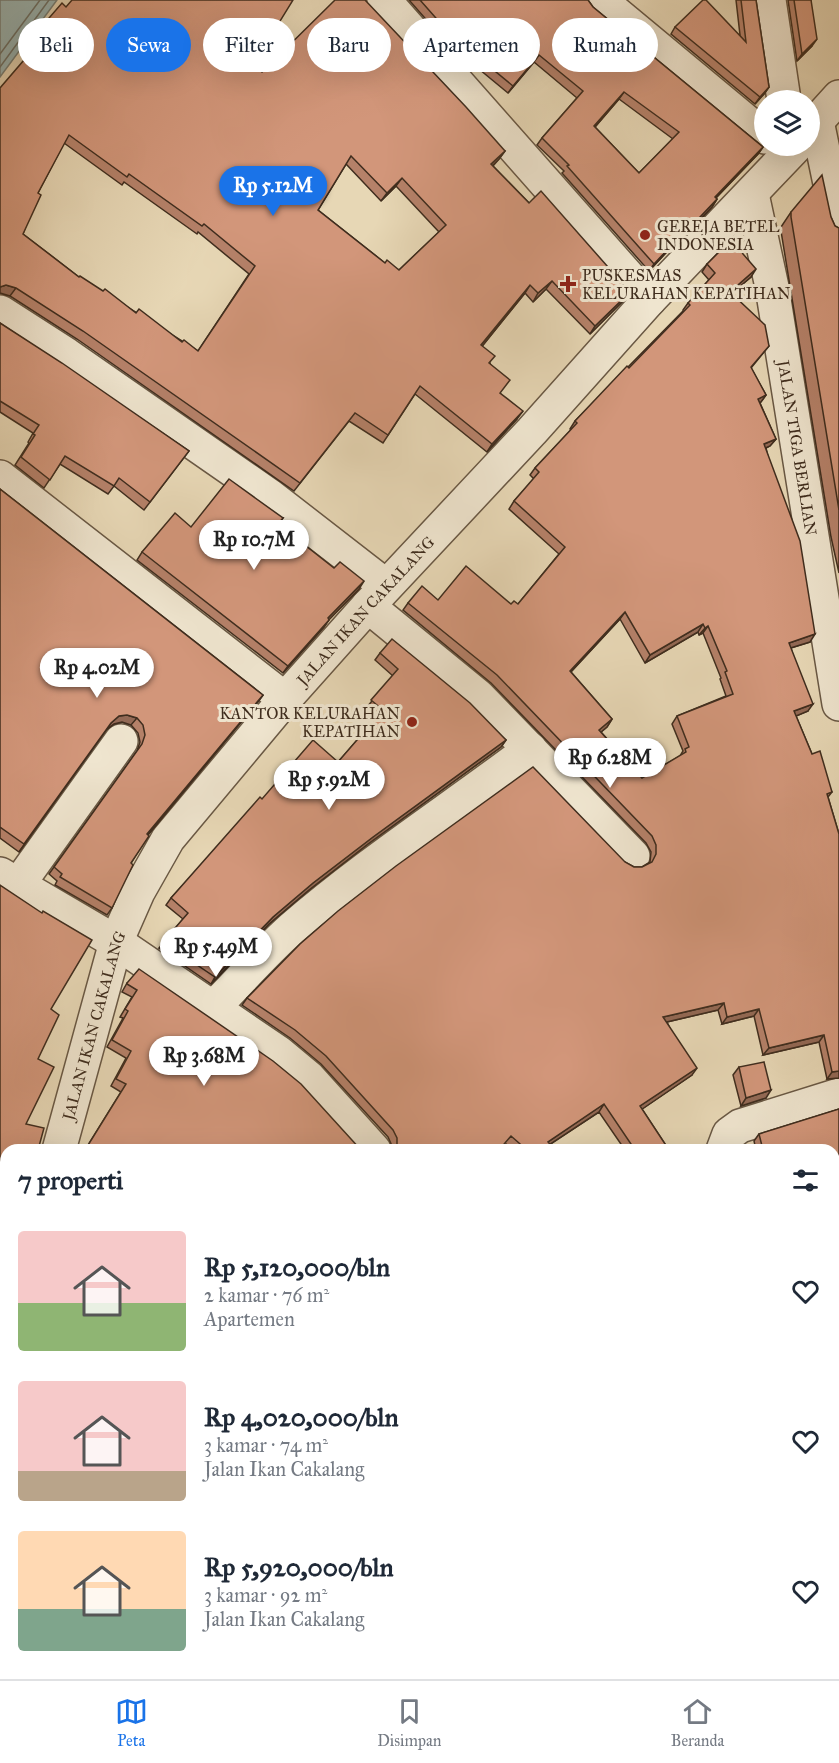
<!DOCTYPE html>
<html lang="id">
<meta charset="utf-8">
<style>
:root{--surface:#fff;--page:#f2f2f3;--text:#1f2937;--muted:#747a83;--line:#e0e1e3;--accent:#1a73e8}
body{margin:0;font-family:"IM FELL Great Primer",serif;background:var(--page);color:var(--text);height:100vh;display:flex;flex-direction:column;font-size:22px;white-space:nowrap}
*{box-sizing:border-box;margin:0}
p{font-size:20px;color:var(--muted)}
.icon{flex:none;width:33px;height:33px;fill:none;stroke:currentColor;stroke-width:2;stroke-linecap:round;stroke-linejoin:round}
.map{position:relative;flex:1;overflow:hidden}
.details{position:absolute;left:0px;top:1144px;width:840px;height:536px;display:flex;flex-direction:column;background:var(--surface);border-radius:18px 18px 0 0;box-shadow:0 6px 24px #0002}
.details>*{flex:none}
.guide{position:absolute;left:18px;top:18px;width:804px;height:54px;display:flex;gap:12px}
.controls{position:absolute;left:754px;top:90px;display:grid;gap:12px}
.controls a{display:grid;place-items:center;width:66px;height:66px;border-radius:50%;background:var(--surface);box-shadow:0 6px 24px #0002;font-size:30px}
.price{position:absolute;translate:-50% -51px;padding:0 14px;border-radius:21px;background:#fff;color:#222;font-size:20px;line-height:39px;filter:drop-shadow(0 2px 3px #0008)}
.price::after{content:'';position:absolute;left:50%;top:36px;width:18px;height:14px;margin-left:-9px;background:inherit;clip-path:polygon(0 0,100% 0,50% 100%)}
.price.current{background:var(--accent);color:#fff}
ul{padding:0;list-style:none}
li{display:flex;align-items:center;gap:18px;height:150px;padding:0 18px}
li span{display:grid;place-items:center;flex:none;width:168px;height:120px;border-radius:6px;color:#555}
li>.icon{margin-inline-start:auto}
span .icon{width:72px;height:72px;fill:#fffc;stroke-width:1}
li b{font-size:26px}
h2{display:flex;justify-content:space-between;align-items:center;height:72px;padding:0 18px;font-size:26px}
.tag{padding:0 21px;border-radius:27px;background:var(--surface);box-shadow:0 6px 24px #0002;font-size:21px;line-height:54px}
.tag.current{background:var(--accent);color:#fff}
.tab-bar{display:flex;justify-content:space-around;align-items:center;height:84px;border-top:2px solid var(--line);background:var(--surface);font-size:16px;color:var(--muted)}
.tab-bar a{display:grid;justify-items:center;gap:3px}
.tab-bar .current{color:var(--accent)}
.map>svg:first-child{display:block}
</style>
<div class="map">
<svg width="839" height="1679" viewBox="0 0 839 1679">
<rect width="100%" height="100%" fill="#e7d7b5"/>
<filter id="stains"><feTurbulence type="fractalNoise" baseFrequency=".00333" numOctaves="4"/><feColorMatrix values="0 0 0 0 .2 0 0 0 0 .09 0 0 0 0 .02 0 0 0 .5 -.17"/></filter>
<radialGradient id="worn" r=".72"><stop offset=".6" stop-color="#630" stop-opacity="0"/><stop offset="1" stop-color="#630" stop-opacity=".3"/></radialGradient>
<g fill="#9ab7b6" stroke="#768079" stroke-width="1.5">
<polygon points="0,0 57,0 0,77"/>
<polygon points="0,1570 6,1572 6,1649 0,1647"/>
<polygon points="74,1674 673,1674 669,1679 84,1679"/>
</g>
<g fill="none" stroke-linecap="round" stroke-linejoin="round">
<g stroke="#6c726a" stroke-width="1.5">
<polyline points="0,54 40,0"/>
<polyline points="0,67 49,0"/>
</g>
<g stroke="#695844" stroke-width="36">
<g id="minor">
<polyline points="384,0 649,300"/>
<polyline points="600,0 765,137"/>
<polyline points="769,0 784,100"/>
<polyline points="817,121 839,227"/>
<polyline points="810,129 839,97"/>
<path id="s1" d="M 752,194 L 772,287 L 839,704"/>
<polyline points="0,312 67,355 270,496 386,586"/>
<polyline points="0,477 285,699"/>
<polyline points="368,606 478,696 633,856"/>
<polyline points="0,874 116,942 279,1053 309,1078 374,1150"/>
<polyline points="18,885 121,741"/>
<path d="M 214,1007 C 240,981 264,953 292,928 C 367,863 451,809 530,749"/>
<path id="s2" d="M 59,1150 L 116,942 L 138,892 L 168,839 L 285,699 L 368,606 L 532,431 L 649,300 L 796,146"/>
<polyline points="723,1150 729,1134 740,1126 839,1095"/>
<polyline points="0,1352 6,1331"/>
<polyline points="834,1390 839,1387"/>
<polyline points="0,1538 6,1539"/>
<polyline points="834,1538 839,1529"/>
<polyline points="746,1679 749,1674"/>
</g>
</g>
<use href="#minor" stroke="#efe5cf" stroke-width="33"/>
</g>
<g fill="#b58169" stroke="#3f2d1e" stroke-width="1.5" fill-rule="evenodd">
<path d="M 409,0 L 588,0 L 593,7 L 763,147 L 758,154 L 716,198 L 717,199 L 712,207 L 677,244 L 676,242 L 649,271 L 562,173 L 564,171 L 537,145 L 542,138 L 577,98 L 534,62 L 508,93 L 445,41 ZM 619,99 L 673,139 L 639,173 L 595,127 Z"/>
<polygon points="736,0 756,0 769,87 764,94 755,104 671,34 675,27 740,35"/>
<polygon points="788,0 811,0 812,46 797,61"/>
<path d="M 66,7 L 253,65 L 262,72 L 505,151 L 499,159 L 493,166 L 624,300 L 590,334 L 546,289 L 533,302 L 525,293 L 482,346 L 490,363 L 500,393 L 517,419 L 487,452 L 415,394 L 383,443 L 349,421 L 294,491 L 77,339 L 10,296 L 0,293 L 30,53 L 24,48 L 30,40 ZM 64,143 L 122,185 L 124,182 L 197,234 L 198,232 L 249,274 L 198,351 L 79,277 L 23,234 L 38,193 ZM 346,164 L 381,201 L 396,186 L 439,232 L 399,270 L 385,263 L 318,210 Z"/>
<polygon points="791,212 831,217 835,226 839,228 839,573 831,537 781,231 781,227"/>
<path d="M 707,264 L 751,277 L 732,293 L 769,346 L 751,368 L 766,395 L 760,403 L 776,439 L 770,446 L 766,448 L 810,642 L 791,648 L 808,711 L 796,716 L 812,754 L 832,792 L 828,797 L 839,834 L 839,1078 L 827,1079 L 819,1042 L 763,1055 L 754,1016 L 722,1024 L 718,1010 L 667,1022 L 692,1075 L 642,1109 L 669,1150 L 625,1150 L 599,1112 L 550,1144 L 555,1150 L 514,1150 L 506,1144 L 500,1150 L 392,1150 L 392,1146 L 388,1137 L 321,1064 L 290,1038 L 242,1005 L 247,998 L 625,862 L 634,867 L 642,867 L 650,862 L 651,852 L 646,843 L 491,683 L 403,610 L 408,603 L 438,600 L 511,604 L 518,604 L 559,554 L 509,509 L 514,501 L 534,479 L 530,475 L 535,468 L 571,430 L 570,429 L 575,421 L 683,311 L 683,310 L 688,303 L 709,280 L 702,272 ZM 620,619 L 645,663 L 698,632 L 699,635 L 703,633 L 721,678 L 720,679 L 726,696 L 677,716 L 672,724 L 683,751 L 680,756 L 642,778 L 601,732 L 607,727 L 612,719 L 571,672 Z"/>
<polygon points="0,323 189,451 144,510 114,486 108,494 60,464 44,488 15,465 29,443 28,442 33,433 0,412"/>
<polygon points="0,489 263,695 148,835 131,863 112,908 107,915 55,885 57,881 49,874 137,751 140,742 138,733 131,725 122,722 114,724 106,730 19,852 0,838"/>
<polygon points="283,518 278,525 359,589 329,619 324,627 283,673 137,560 142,552 191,527"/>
<polygon points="380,653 506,740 501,747 368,844 309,890 269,924 211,984 159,948 183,919 166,905 171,898 262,799 338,762 378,716 367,707 393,676 375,660"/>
<polygon points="127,983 361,1150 85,1150 121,1092 111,1086 126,1058 107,1047 123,1018 120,1017 132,997 122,992"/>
<polygon points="739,1067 766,1098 741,1106 733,1075"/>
<polygon points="839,1109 839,1366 834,1367 834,1150 756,1150 754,1141 759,1134"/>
</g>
<g fill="#936955" stroke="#3f2d1e" stroke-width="1.5">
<polygon points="817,39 812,46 797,61 802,54"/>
<polygon points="539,55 534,62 508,93 513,86"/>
<polygon points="769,87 764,94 755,104 760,97"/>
<polygon points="624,92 619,99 589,134 594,126"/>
<polygon points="763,147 758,154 710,204 715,197"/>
<polygon points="505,151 499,159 486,172 491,164"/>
<polygon points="402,178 396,186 381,201 387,193"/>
<polygon points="717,199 712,207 677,244 682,236"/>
<polygon points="681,235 676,242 649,271 654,264"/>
<polygon points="756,269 751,277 725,299 730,292"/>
<polygon points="552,281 546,289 533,302 538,293"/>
<polygon points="6,285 16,288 10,296 0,293 0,287"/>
<polygon points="530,285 525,293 476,354 481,345"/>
<polygon points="630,292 624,300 590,334 595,326"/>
<polygon points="766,395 761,402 753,406 758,399"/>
<polygon points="523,411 517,419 487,452 492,444"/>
<polygon points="776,439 770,446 759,451 764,444"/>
<polygon points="364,581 359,589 323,626 328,618"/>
<polygon points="625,612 620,619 565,678 570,671"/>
<polygon points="329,620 324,627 283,673 288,666"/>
<polygon points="703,624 698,632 645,663 650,655"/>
<polygon points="708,626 703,633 699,635 705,628"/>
<polygon points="815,634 810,642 784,650 789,643"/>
<polygon points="263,695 258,702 142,842 147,834"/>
<polygon points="813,704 808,711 789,719 794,711"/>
<polygon points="127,715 137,718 131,725 122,722 114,724 106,730 19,852 111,723 119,716"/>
<polygon points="612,719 607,727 594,738 599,730"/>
<polygon points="506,740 501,747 368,844 309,890 269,924 211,984 215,977 273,917 313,883 373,837"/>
<polygon points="724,1003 718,1010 658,1024 663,1017"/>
<polygon points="759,1009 754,1016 722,1024 727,1017"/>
<polygon points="824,1035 819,1042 763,1055 769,1048"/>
<polygon points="697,1068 692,1075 635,1114 640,1106"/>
<polygon points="839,1071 839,1078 827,1079 832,1072"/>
<polygon points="771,1090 766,1098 741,1106 746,1098"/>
<polygon points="604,1104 599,1112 543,1149 548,1142"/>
<polygon points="838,1360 839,1360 839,1366 834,1367"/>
</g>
<g fill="#d2967a" stroke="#3f2d1e" stroke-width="1.5" fill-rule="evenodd">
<path d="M 72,0 L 293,0 L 253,65 L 262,72 L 335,0 L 365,0 L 466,107 L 505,151 L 491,164 L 529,203 L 541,191 L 630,292 L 595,326 L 552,281 L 538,293 L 530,285 L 481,345 L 495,356 L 489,363 L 510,380 L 500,393 L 523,411 L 492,444 L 420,386 L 388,435 L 355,413 L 300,483 L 83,331 L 16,288 L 6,285 L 0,287 L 0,88 L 36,46 L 30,40 L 62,3 L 66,7 ZM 69,135 L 127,177 L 129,174 L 202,226 L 204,224 L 255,266 L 198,351 L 184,340 L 182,342 L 139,309 L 136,313 L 105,289 L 103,291 L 80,276 L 79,277 L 23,234 L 41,195 L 38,193 ZM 351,156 L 387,193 L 402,178 L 446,225 L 399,270 L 387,260 L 385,263 L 318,210 Z"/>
<path d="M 420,0 L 588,0 L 593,7 L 763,147 L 715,197 L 717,199 L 682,236 L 681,235 L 654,264 L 567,166 L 569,165 L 542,138 L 583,91 L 539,55 L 513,86 L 450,34 ZM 624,92 L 679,132 L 639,173 L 594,126 Z"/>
<polygon points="703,0 706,0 746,42 741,0 756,0 769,87 760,97 675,27"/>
<polygon points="794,0 811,0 817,39 802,54"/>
<polygon points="822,175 831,217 835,226 839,228 839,510 791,217 791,212"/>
<path d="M 731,240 L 756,269 L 730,292 L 765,325 L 769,346 L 751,367 L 766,395 L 758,399 L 776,439 L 764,444 L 800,541 L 815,634 L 789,643 L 813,704 L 794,711 L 812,754 L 820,751 L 832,792 L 827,794 L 839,834 L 839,1071 L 832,1072 L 824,1035 L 769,1048 L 759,1009 L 727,1017 L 724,1003 L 663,1017 L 697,1068 L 640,1106 L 669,1150 L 635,1150 L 604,1104 L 548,1142 L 555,1150 L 527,1150 L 511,1136 L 499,1150 L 395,1150 L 397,1148 L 397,1138 L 393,1130 L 326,1056 L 295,1030 L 247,998 L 300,944 L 338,911 L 396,866 L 533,767 L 625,862 L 634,867 L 642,867 L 652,862 L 656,854 L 656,845 L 652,836 L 497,675 L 408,603 L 422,586 L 438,600 L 466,566 L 511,604 L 514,601 L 518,604 L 565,547 L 514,501 L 539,472 L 535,468 L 577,423 L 575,421 L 627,366 L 629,368 L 690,305 L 688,303 L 715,273 L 707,264 ZM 625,612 L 650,655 L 703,624 L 705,628 L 708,626 L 727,671 L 725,672 L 733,694 L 677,716 L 689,747 L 685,749 L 686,752 L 642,778 L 599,730 L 612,719 L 570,671 Z"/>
<polygon points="0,323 62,363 189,451 150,502 119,478 114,486 65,456 50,480 21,457 35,435 33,434 39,425 0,401"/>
<polygon points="229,479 283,518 278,524 334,568 340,562 364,581 328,618 329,620 288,666 142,552 175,513 191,527"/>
<polygon points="0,489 263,695 147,834 149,836 131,863 133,865 112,908 60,877 62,874 54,867 142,744 145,735 143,725 137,718 127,715 119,716 111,723 24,844 0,827"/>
<polygon points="392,639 470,703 506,740 373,837 313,883 273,917 215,977 163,942 188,913 171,898 260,797 262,799 313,740 338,762 383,710 371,700 398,669 380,653"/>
<polygon points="0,885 42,913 43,911 92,940 51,1009 59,1015 38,1059 54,1067 26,1124 44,1128 38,1150 6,1150 6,1294 2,1308 0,1309"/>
<polygon points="139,969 273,1061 301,1084 361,1150 85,1150 126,1084 116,1079 131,1051 112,1040 128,1011 125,1009 137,990 127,984 127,983"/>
<polygon points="764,1062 771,1090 746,1098 739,1067"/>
<polygon points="839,1109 839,1360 838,1360 834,1342 834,1150 763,1150 759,1134"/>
</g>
<g fill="#8f2418" stroke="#efe5cf" stroke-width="2">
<circle cx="645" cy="235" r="6"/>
<path d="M565 275h6v6h6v6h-6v6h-6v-6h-6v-6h6z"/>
<circle cx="412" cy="722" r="6"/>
</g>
<g text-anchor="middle" stroke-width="6" stroke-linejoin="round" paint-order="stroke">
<g font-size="16" fill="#3f2d1e" stroke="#efe5cf" text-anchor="start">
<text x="657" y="232">GEREJA BETEL<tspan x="657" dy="18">INDONESIA</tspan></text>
<text x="582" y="281">PUSKESMAS<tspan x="582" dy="18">KELURAHAN KEPATIHAN</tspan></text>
<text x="400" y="719" text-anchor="end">KANTOR KELURAHAN<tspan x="400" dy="18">KEPATIHAN</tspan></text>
</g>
<g font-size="16" fill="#3f2d1e" stroke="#efe5cf">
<text dy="6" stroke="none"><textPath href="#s1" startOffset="258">JALAN TIGA BERLIAN</textPath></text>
<text dy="6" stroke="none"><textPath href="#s2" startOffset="633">JALAN IKAN CAKALANG</textPath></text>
<text dy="6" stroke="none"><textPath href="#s2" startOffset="129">JALAN IKAN CAKALANG</textPath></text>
</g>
</g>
<rect width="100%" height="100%" filter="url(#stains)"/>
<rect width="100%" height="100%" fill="url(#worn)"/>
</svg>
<div class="controls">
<a><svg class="icon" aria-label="layers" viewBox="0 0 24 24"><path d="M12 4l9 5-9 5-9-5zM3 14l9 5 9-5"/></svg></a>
</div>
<b class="price current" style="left:273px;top:217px">Rp 5.12M</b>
<b class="price" style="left:254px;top:571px">Rp 10.7M</b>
<b class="price" style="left:97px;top:699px">Rp 4.02M</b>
<b class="price" style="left:610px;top:789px">Rp 6.28M</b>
<b class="price" style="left:329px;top:811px">Rp 5.92M</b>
<b class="price" style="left:216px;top:978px">Rp 5.49M</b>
<b class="price" style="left:204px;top:1087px">Rp 3.68M</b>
<div class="guide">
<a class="tag">Beli</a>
<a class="tag current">Sewa</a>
<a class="tag">Filter</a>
<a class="tag">Baru</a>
<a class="tag">Apartemen</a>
<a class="tag">Rumah</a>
</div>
<section class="details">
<h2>7 properti<svg class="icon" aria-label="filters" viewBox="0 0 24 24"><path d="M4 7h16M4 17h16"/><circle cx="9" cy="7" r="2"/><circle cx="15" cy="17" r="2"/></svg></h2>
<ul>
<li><span style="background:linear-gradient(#f6c9c9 60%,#8fb573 0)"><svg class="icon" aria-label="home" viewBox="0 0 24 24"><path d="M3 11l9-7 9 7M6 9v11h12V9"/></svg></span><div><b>Rp 5,120,000/bln</b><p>2 kamar · 76 m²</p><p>Apartemen</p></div><svg class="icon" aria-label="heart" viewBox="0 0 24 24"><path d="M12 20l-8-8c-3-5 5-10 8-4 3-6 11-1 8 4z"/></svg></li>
<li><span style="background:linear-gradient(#f6c9c9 75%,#b9a48a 0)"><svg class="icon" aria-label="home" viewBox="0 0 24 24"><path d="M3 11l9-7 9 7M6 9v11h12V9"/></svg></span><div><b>Rp 4,020,000/bln</b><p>3 kamar · 74 m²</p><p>Jalan Ikan Cakalang</p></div><svg class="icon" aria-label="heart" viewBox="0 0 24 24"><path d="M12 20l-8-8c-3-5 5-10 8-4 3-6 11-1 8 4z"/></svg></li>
<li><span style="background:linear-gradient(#ffd9b3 65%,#7fa58c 0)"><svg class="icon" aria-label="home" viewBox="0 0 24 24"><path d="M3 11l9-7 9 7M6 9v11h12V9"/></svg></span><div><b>Rp 5,920,000/bln</b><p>3 kamar · 92 m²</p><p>Jalan Ikan Cakalang</p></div><svg class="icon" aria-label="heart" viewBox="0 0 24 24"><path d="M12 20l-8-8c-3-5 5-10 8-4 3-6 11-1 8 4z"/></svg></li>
</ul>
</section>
</div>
<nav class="tab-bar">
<a class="current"><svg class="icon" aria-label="map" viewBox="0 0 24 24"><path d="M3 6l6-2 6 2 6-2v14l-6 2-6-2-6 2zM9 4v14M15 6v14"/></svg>Peta</a>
<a><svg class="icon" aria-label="saved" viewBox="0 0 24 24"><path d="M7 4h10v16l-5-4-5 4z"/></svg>Disimpan</a>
<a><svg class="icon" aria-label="home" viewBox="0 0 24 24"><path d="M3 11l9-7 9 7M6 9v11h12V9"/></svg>Beranda</a>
</nav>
